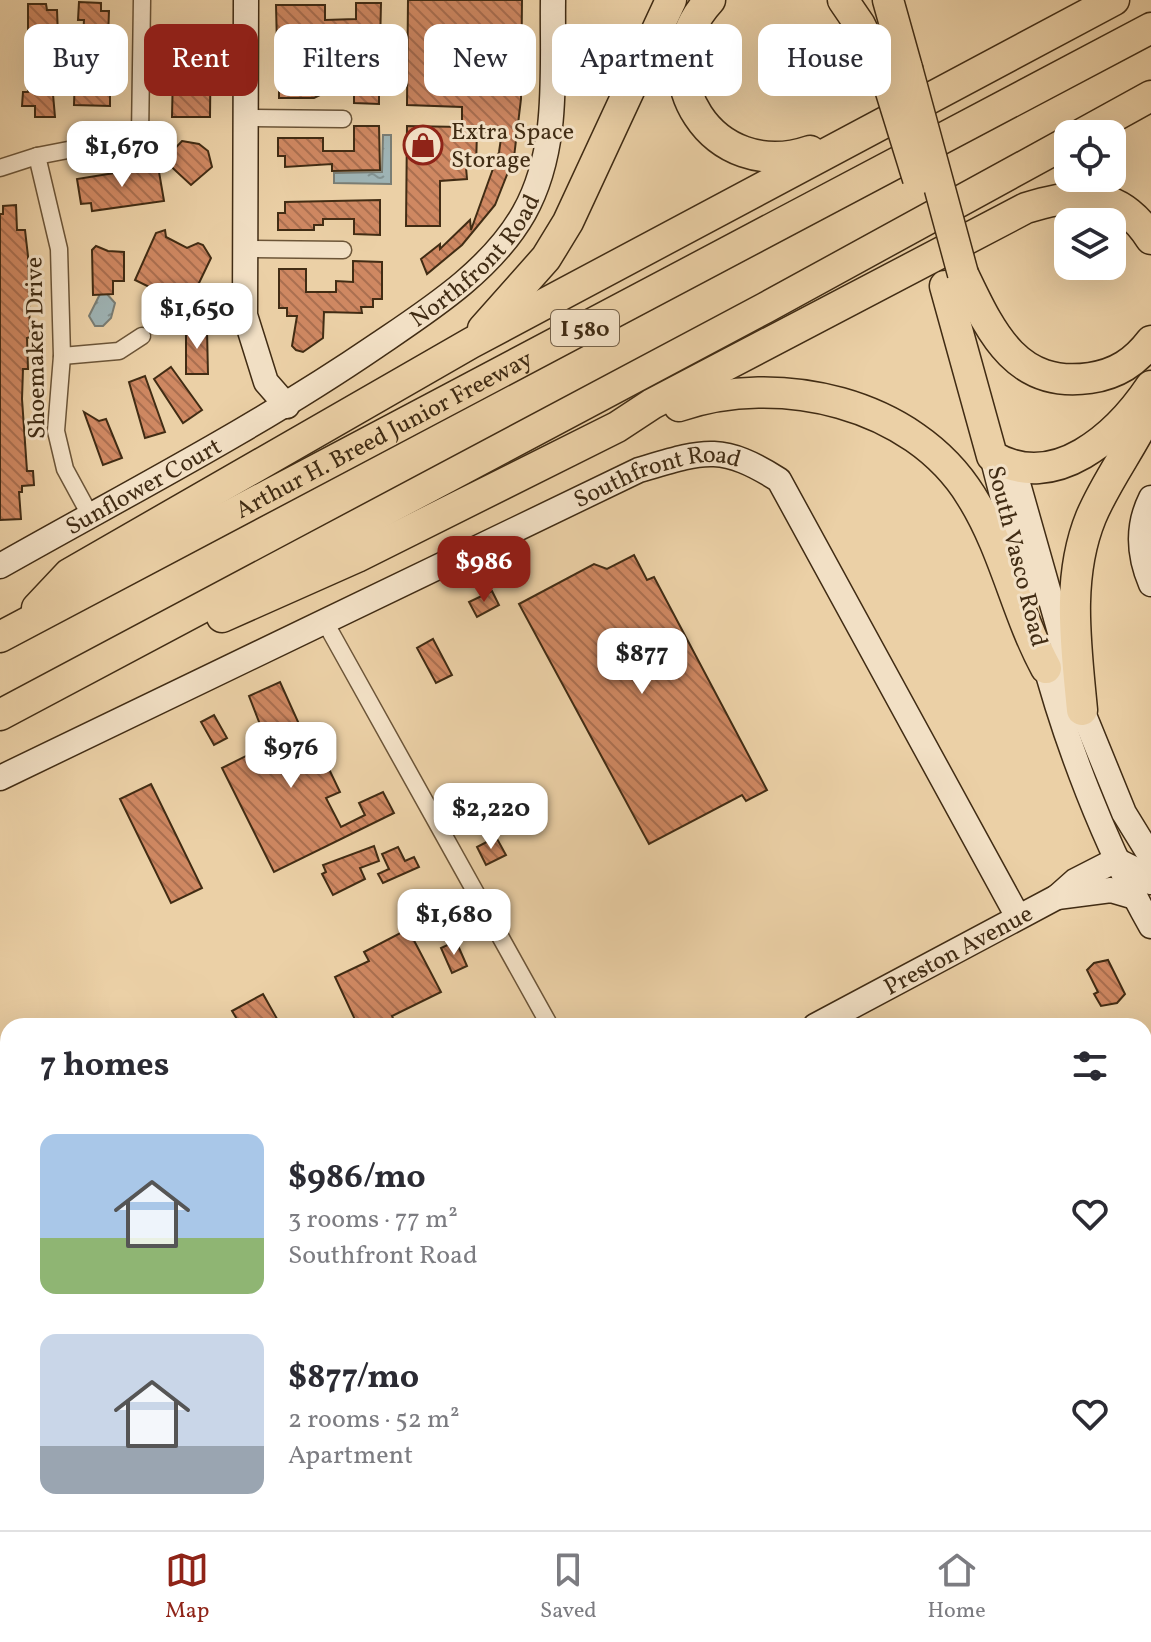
<!DOCTYPE html>
<meta charset="utf-8">
<style>
:root{--surface:#fff;--page:#f7f7f7;--text:#2b2b33;--muted:#7c7c81;--line:#e1e1e2;--accent:#8f2418}
body{margin:0;font-family:Vollkorn,serif;background:var(--page);color:var(--text);height:100vh;display:flex;flex-direction:column;font-size:30px;white-space:nowrap}
*{box-sizing:border-box;margin:0}
p{font-size:26px;color:var(--muted)}
.icon{flex:none;width:44px;height:44px;fill:none;stroke:currentColor;stroke-width:2;stroke-linecap:round;stroke-linejoin:round}
.map{position:relative;flex:1;overflow:hidden}
.details{position:absolute;left:0px;top:1018px;width:1152px;height:512px;display:flex;flex-direction:column;background:var(--surface);border-radius:24px 24px 0 0;box-shadow:0 8px 32px #0002}
.details>*{flex:none}
.guide{position:absolute;left:24px;top:24px;width:1104px;height:72px;display:flex;gap:16px}
.fabs{position:absolute;left:1054px;top:120px;display:grid;gap:16px}
.fabs a{display:grid;place-items:center;width:72px;height:72px;border-radius:16px;background:var(--surface);box-shadow:0 8px 32px #0002;font-size:40px}
.price{position:absolute;translate:-50% -68px;padding:0 18px;border-radius:16px;background:#fff;color:#222;font-size:26px;line-height:52px;filter:drop-shadow(0 2px 4px #0008)}
.price::after{content:'';position:absolute;left:50%;top:48px;width:24px;height:18px;margin-left:-12px;background:inherit;clip-path:polygon(0 0,100% 0,50% 100%)}
.price.selected{background:var(--accent);color:#fff}
ul{padding:0;list-style:none}
li{display:flex;align-items:center;gap:24px;height:200px;padding:0 40px}
li span{display:grid;place-items:center;flex:none;width:224px;height:160px;border-radius:16px;color:#555}
li>.icon{margin-inline-start:auto}
span .icon{width:96px;height:96px;fill:#fffc;stroke-width:1}
li b{font-size:34px}
h2{display:flex;justify-content:space-between;align-items:center;height:96px;padding:0 40px;font-size:34px}
.chip{padding:0 28px;border-radius:16px;background:var(--surface);box-shadow:0 8px 32px #0002;font-size:28px;line-height:72px}
.chip.selected{background:var(--accent);color:#fff}
.tabs{display:flex;justify-content:space-around;align-items:center;height:112px;border-top:2px solid var(--line);background:var(--surface);font-size:22px;color:var(--muted)}
.tabs a{display:grid;justify-items:center;gap:4px}
.tabs .selected{color:var(--accent)}
.map>svg:first-child{display:block}
</style>
<div class="map">
<svg width="1151" height="1530" viewBox="0 0 1151 1530">
<defs>
<pattern id="water-ripples" width="26" height="14" patternUnits="userSpaceOnUse" patternTransform="scale(2)"><rect width="26" height="14" fill="#9eb3b4"/><path d="M2 4q2-2 4 0t4 0M15 11q2-2 4 0t4 0" fill="none" stroke="#829291"/></pattern>
<pattern id="building-back-hatch" width="6" height="6" patternUnits="userSpaceOnUse" patternTransform="scale(2)"><rect width="6" height="6" fill="#cf8862"/><path d="M-1 5l2 2M0 0l6 6M5-1l2 2" fill="none" stroke="#aa6f50"/></pattern>
</defs>
<rect width="100%" height="100%" fill="#ebd0a6"/>
<filter id="stains"><feTurbulence type="fractalNoise" baseFrequency=".0025" numOctaves="4"/><feColorMatrix values="0 0 0 0 .2 0 0 0 0 .09 0 0 0 0 .02 0 0 0 .5 -.17"/></filter>
<radialGradient id="worn" r=".72"><stop offset=".6" stop-color="#630" stop-opacity="0"/><stop offset="1" stop-color="#630" stop-opacity=".3"/></radialGradient>
<g fill="url(#water-ripples)" stroke="#797d74" stroke-width="2">
<polygon points="383,135 391,135 391,184 334,183 334,173 382,172"/>
<polygon points="100,294 107,294 115,303 111,318 103,326 95,326 89,316"/>
</g>
<g fill="url(#building-back-hatch)" stroke="#412c14" stroke-width="2">
<polygon points="408,0 522,0 521,99 514,157 495,205 462,245 427,274 421,259 440,244 440,249 470,220 471,230 499,152 502,132 477,132 476,166 466,167 467,179 440,181 440,226 406,226 407,126 462,127 462,107 407,105"/>
<polygon points="79,2 101,3 101,11 109,11 108,37 83,36 84,20 78,20"/>
<polygon points="356,3 381,3 380,46 337,47 337,33 310,33 310,46 277,46 276,5 325,5 325,20 356,19"/>
<polygon points="28,4 46,4 47,10 57,10 58,36 28,36"/>
<polygon points="211,25 210,117 172,117 174,26"/>
<polygon points="598,52 610,57 601,78 589,73"/>
<polygon points="337,68 379,68 379,104 354,103 354,94 324,93 314,98 279,98 279,81 285,81 285,71 337,74"/>
<polygon points="75,72 110,73 110,106 74,105"/>
<polygon points="29,83 52,83 55,117 35,117 35,106 22,106 23,92 28,92"/>
<polygon points="354,126 379,126 380,170 332,171 332,164 285,167 285,156 278,156 278,138 323,138 323,151 354,151"/>
<polygon points="182,141 199,144 208,151 212,167 191,185 164,160"/>
<polygon points="158,166 164,201 92,211 91,203 81,204 77,179"/>
<polygon points="380,200 380,235 354,234 354,219 323,219 323,225 314,225 314,230 278,230 278,213 285,213 285,202"/>
<polygon points="16,205 17,230 25,230 28,256 30,337 27,338 28,369 23,369 22,399 27,471 33,471 34,485 22,486 22,492 19,492 21,519 0,520 0,214 3,214 3,206"/>
<polygon points="165,230 166,237 187,248 198,243 203,245 211,258 188,306 135,280 156,233"/>
<polygon points="96,246 108,251 124,252 124,281 113,281 113,294 93,295 92,250"/>
<polygon points="353,261 382,262 382,299 373,299 373,307 361,307 362,313 324,312 323,338 303,352 296,350 292,346 297,316 287,316 287,308 279,308 279,269 306,269 306,292 336,292 336,281 353,282"/>
<polygon points="196,325 199,330 207,330 208,374 186,374 186,330"/>
<polygon points="171,367 202,410 183,423 154,379"/>
<polygon points="145,376 165,432 145,438 129,382"/>
<polygon points="84,412 99,421 106,419 122,458 103,465"/>
<polygon points="634,555 647,580 654,577 767,790 746,801 742,795 649,844 519,604 594,564 607,569"/>
<polygon points="492,591 499,605 477,617 469,602"/>
<polygon points="433,639 452,675 436,683 417,648"/>
<polygon points="280,682 299,724 283,732 294,755 317,744 340,792 326,798 341,827 365,815 359,803 383,792 394,813 274,872 222,768 268,745 249,696"/>
<polygon points="214,715 227,738 214,745 201,722"/>
<polygon points="151,784 202,888 171,903 120,799"/>
<polygon points="496,837 506,855 486,865 477,847"/>
<polygon points="374,846 379,861 360,868 365,879 333,895 322,874 326,872 323,865"/>
<polygon points="398,847 405,861 414,857 419,867 383,883 378,874 389,869 382,854"/>
<polygon points="408,929 441,992 392,1016 395,1023 389,1026 358,1026 335,977 369,961 364,952"/>
<polygon points="456,941 467,966 452,973 441,948"/>
<polygon points="1108,960 1125,994 1117,1003 1101,1006 1094,994 1098,992 1087,970 1094,963"/>
<polygon points="263,994 281,1026 241,1026 232,1011"/>
</g>
<g fill="none" stroke-linecap="round" stroke-linejoin="round">
<g stroke="#6c5538" stroke-width="19">
<g id="street">
<polyline points="246,118 343,119"/>
<polyline points="37,156 59,249 62,356 56,431 65,469 90,515"/>
<polyline points="0,168 37,156 140,136 142,0"/>
<polyline points="245,249 343,250"/>
<polyline points="62,356 119,351 142,336"/>
<polyline points="325,622 550,1026"/>
</g>
</g>
<g stroke="#412c14" stroke-width="27">
<g id="secondary">
<polyline points="246,0 245,315 266,382 287,406"/>
<polyline points="992,456 1028,597"/>
<polyline points="1013,466 1082,710 1124,813 1151,857"/>
<path d="M 1151,498 C 1137,526 1139,556 1151,584"/>
<path id="s1" d="M 0,566 C 127,494 256,428 376,346 C 429,310 491,271 524,213 C 560,149 552,71 553,0"/>
<path d="M 1042,652 C 1065,741 1105,845 1151,926"/>
<path id="s2" d="M 0,778 L 639,470 C 703,451 721,443 779,480 L 1018,917"/>
<polyline points="1057,897 1111,890 1135,897"/>
<path id="s3" d="M 815,1026 L 1057,897 L 1075,881 L 1116,860 L 1148,876 L 1151,882"/>
</g>
</g>
<g stroke="#412c14" stroke-width="33">
<g id="highway">
<path d="M 710,0 C 642,74 713,184 810,151"/>
<polyline points="843,0 860,25 888,82"/>
<polyline points="888,0 907,68"/>
<polyline points="1082,134 1151,96"/>
<path d="M 963,274 C 990,330 1015,389 1090,378 C 1117,374 1135,362 1151,341"/>
<path d="M 945,286 L 992,456 C 1055,494 1118,435 1151,386"/>
<polyline points="483,329 546,258 568,222 671,0"/>
<path d="M 679,406 C 778,372 913,402 971,496 C 1005,550 1016,613 1046,668"/>
<polyline points="37,608 69,574 471,343 1114,0"/>
<path d="M 222,617 L 357,557 L 617,427 L 652,404 L 1026,208 C 1077,192 1119,188 1151,239"/>
<path id="s4" d="M 0,637 L 1151,28"/>
<path d="M 1082,710 C 1076,646 1066,578 1091,517 C 1107,479 1133,446 1150,409"/>
<polyline points="0,715 765,308 1068,142"/>
</g>
</g>
<use href="#street" stroke="#f2e0c5" stroke-width="16"/>
<use href="#secondary" stroke="#f2e0c5" stroke-width="24"/>
<use href="#highway" stroke="#ebd0a6" stroke-width="30"/>
<g stroke="#412c14" stroke-width="33" stroke-linecap="butt">
<g id="highway-bridge">
<polyline points="907,68 963,274"/>
<polyline points="888,82 918,179"/>
</g>
</g>
<use href="#highway-bridge" stroke="#ebd0a6" stroke-width="30"/>
</g>
<defs>
<g id="shop-ring" transform="scale(2)"><circle r="9.5" fill="#f2e0c5" stroke="#8f2418" stroke-width="1.5"/><path d="M-5-2.5h2.3a2.7 3.5 0 0 1 5.4 0H5L5.5 6h-11ZM-1.5-2.5h3a1.5 2.3 0 0 0-3 0Z" fill="#8f2418"/></g>
</defs>
<g fill-rule="evenodd">
<use href="#shop-ring" x="423" y="145"/>
</g>
<g text-anchor="middle" stroke-width="6" stroke-linejoin="round" paint-order="stroke">
<rect fill="#f2e0c5" stroke="#766249" stroke-width="2" x="551" y="310" width="68" height="36" rx="6"/>
<g font-size="22" font-weight="bold" fill="#412c14">
<text x="585" y="336">I 580</text>
</g>
<g font-size="24" fill="#412c14" stroke="#f2e0c5" text-anchor="start">
<text x="451" y="139">Extra Space<tspan x="451" dy="28">Storage</tspan></text>
</g>
<g font-size="24" fill="#412c14" stroke="#f2e0c5">
<text dy="8" stroke="none"><textPath href="#s1" startOffset="568">Northfront Road</textPath></text>
<text transform="translate(35 348) rotate(-91)" y="8">Shoemaker Drive</text>
<text dy="8" stroke="none"><textPath href="#s4" startOffset="434">Arthur H. Breed Junior Freeway</textPath></text>
<text dy="8" stroke="none"><textPath href="#s2" startOffset="726">Southfront Road</textPath></text>
<text dy="8" stroke="none"><textPath href="#s1" startOffset="164">Sunflower Court</textPath></text>
<text transform="translate(1018 556) rotate(76)" y="8">South Vasco Road</text>
<text dy="8" stroke="none"><textPath href="#s3" startOffset="162">Preston Avenue</textPath></text>
</g>
</g>
<rect width="100%" height="100%" filter="url(#stains)"/>
<rect width="100%" height="100%" fill="url(#worn)"/>
</svg>
<div class="fabs">
<a><svg class="icon" aria-label="locate" viewBox="0 0 24 24"><circle cx="12" cy="12" r="6"/><path d="M12 2v4M12 18v4M2 12h4M18 12h4"/></svg></a>
<a><svg class="icon" aria-label="layers" viewBox="0 0 24 24"><path d="M12 4l9 5-9 5-9-5zM3 14l9 5 9-5"/></svg></a>
</div>
<b class="price" style="left:122px;top:189px">$1,670</b>
<b class="price" style="left:197px;top:351px">$1,650</b>
<b class="price selected" style="left:484px;top:604px">$986</b>
<b class="price" style="left:642px;top:696px">$877</b>
<b class="price" style="left:291px;top:790px">$976</b>
<b class="price" style="left:491px;top:851px">$2,220</b>
<b class="price" style="left:454px;top:957px">$1,680</b>
<div class="guide">
<a class="chip">Buy</a>
<a class="chip selected">Rent</a>
<a class="chip">Filters</a>
<a class="chip">New</a>
<a class="chip">Apartment</a>
<a class="chip">House</a>
</div>
<section class="details">
<h2>7 homes<svg class="icon" aria-label="filters" viewBox="0 0 24 24"><path d="M4 7h16M4 17h16"/><circle cx="9" cy="7" r="2"/><circle cx="15" cy="17" r="2"/></svg></h2>
<ul>
<li><span style="background:linear-gradient(#a9c7e8 65%,#8fb573 0)"><svg class="icon" aria-label="home" viewBox="0 0 24 24"><path d="M3 11l9-7 9 7M6 9v11h12V9"/></svg></span><div><b>$986/mo</b><p>3 rooms · 77 m²</p><p>Southfront Road</p></div><svg class="icon" aria-label="heart" viewBox="0 0 24 24"><path d="M12 20l-8-8c-3-5 5-10 8-4 3-6 11-1 8 4z"/></svg></li>
<li><span style="background:linear-gradient(#c9d6e8 70%,#9aa5b1 0)"><svg class="icon" aria-label="home" viewBox="0 0 24 24"><path d="M3 11l9-7 9 7M6 9v11h12V9"/></svg></span><div><b>$877/mo</b><p>2 rooms · 52 m²</p><p>Apartment</p></div><svg class="icon" aria-label="heart" viewBox="0 0 24 24"><path d="M12 20l-8-8c-3-5 5-10 8-4 3-6 11-1 8 4z"/></svg></li>
</ul>
</section>
</div>
<nav class="tabs">
<a class="selected"><svg class="icon" aria-label="map" viewBox="0 0 24 24"><path d="M3 6l6-2 6 2 6-2v14l-6 2-6-2-6 2zM9 4v14M15 6v14"/></svg>Map</a>
<a><svg class="icon" aria-label="saved" viewBox="0 0 24 24"><path d="M7 4h10v16l-5-4-5 4z"/></svg>Saved</a>
<a><svg class="icon" aria-label="home" viewBox="0 0 24 24"><path d="M3 11l9-7 9 7M6 9v11h12V9"/></svg>Home</a>
</nav>
